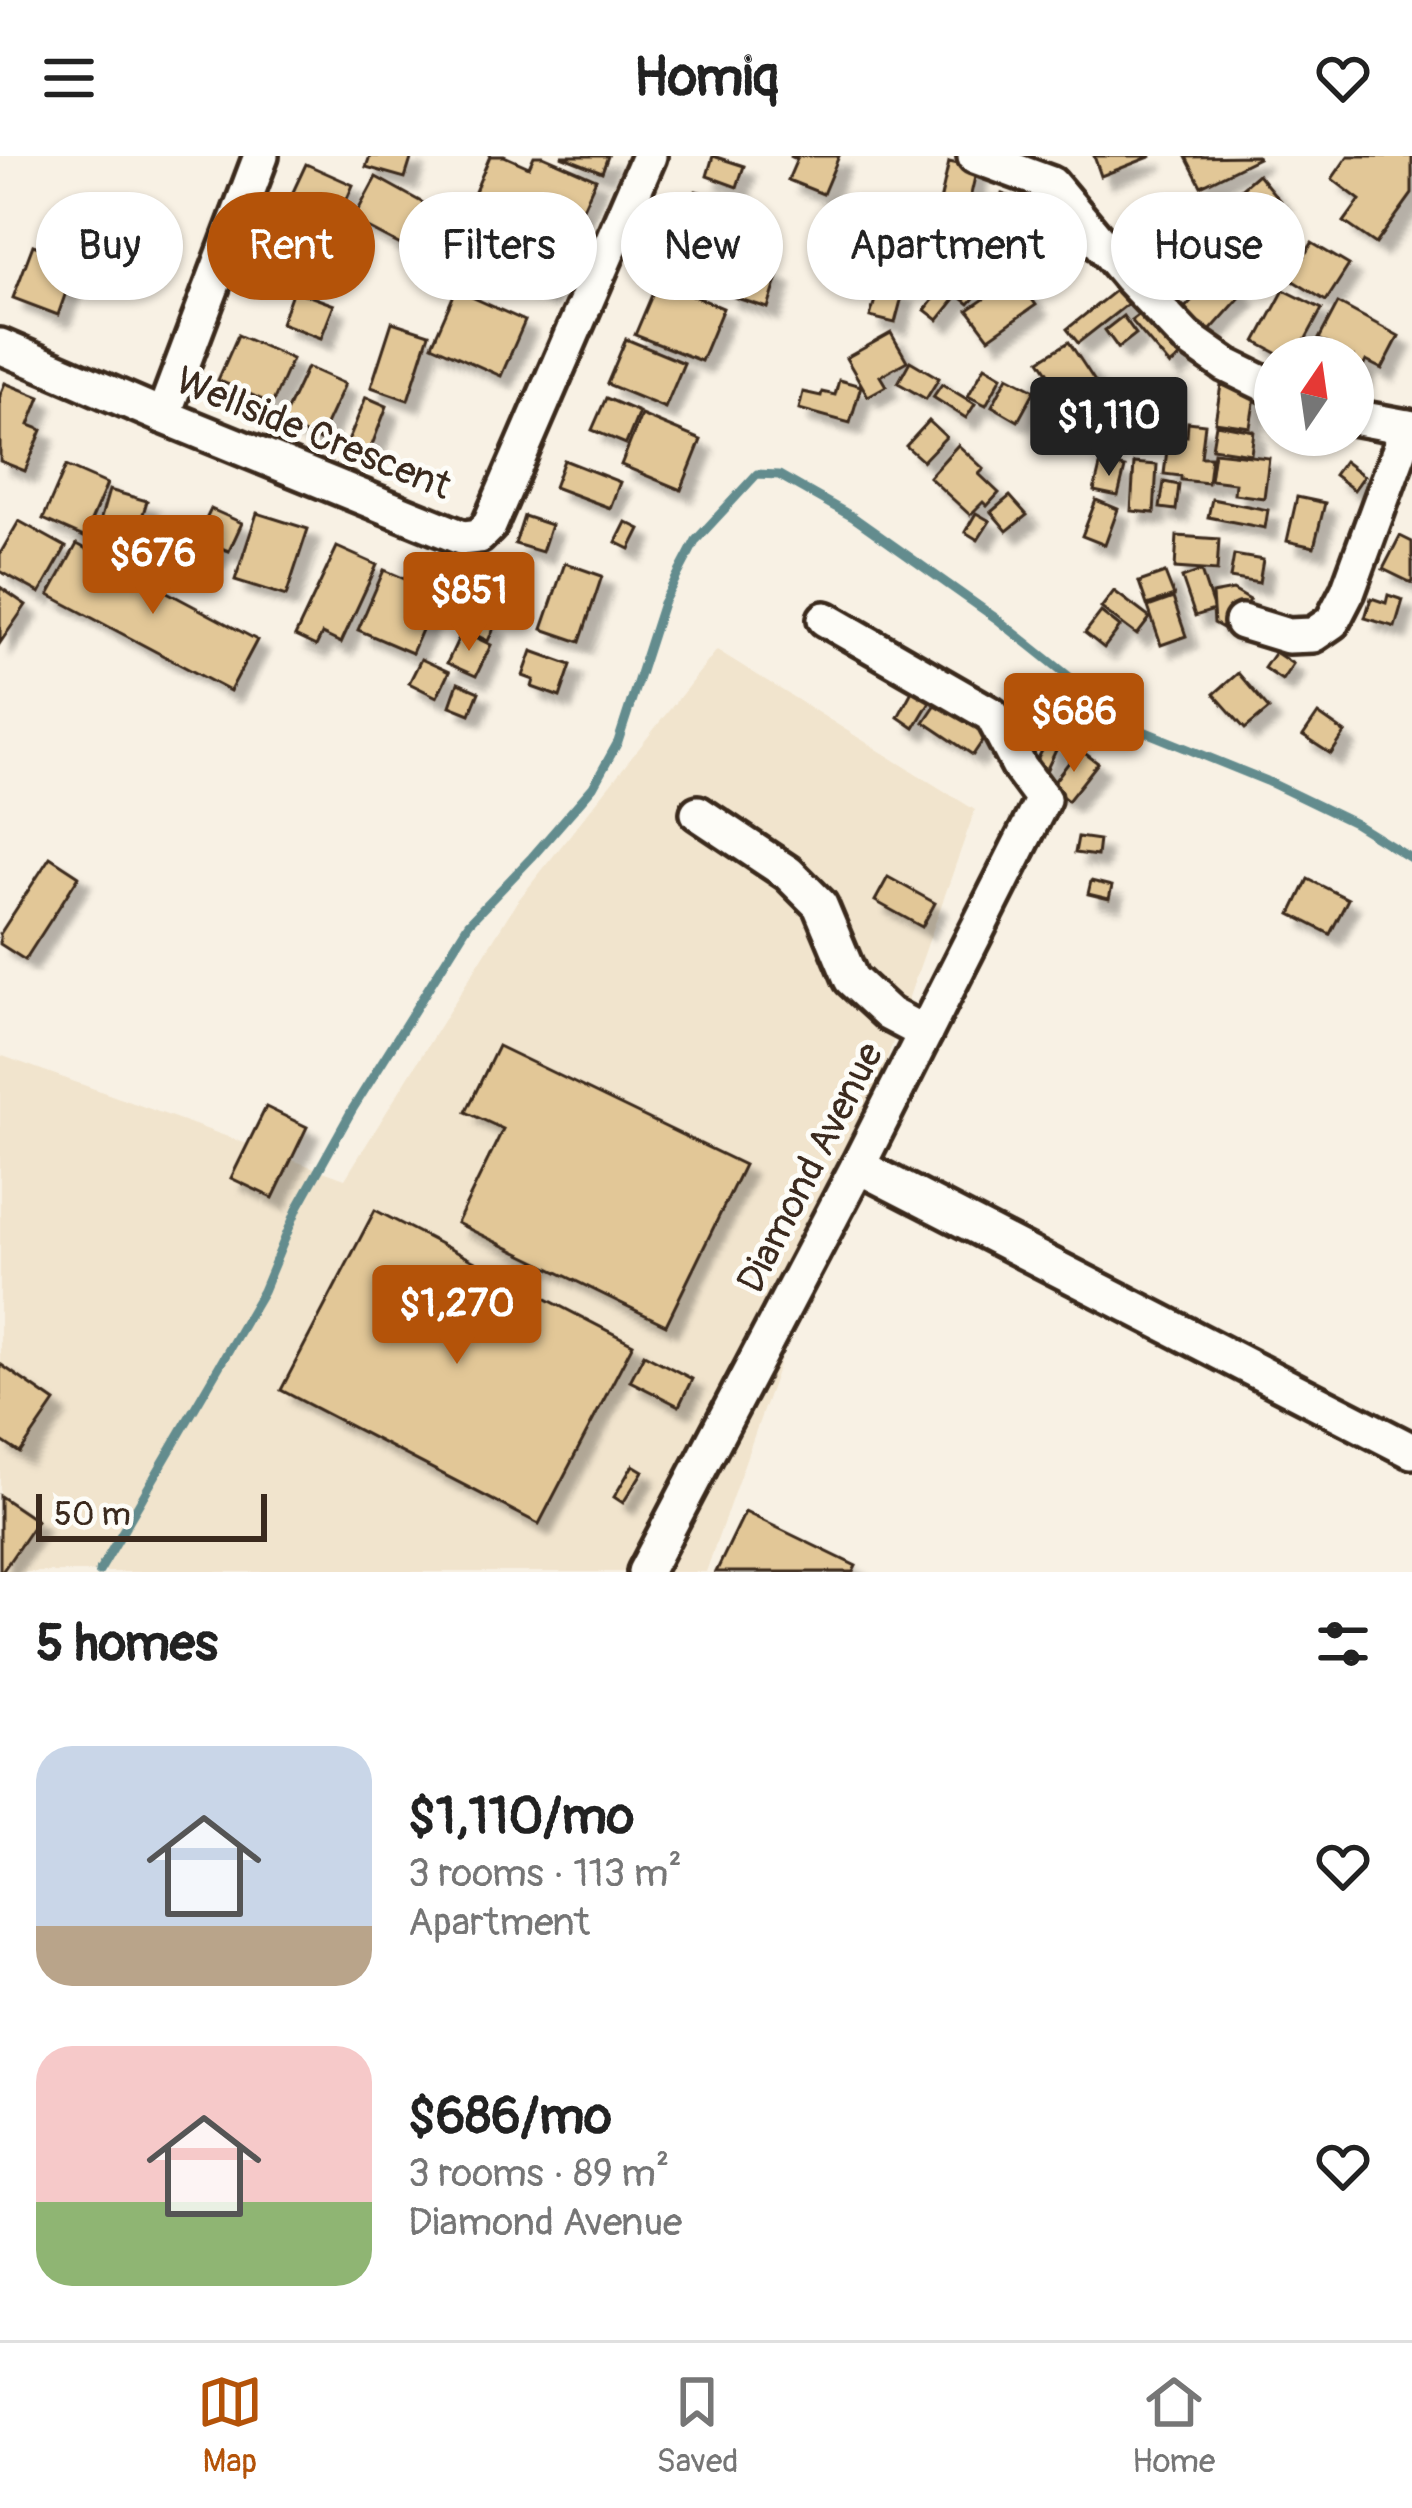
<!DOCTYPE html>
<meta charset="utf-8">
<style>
:root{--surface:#fff;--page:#f6f6f6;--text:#222;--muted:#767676;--line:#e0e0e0;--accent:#b45309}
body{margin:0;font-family:Pangolin,sans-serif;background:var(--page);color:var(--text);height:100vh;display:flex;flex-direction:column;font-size:45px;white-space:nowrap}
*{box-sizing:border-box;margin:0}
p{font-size:39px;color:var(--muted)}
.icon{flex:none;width:66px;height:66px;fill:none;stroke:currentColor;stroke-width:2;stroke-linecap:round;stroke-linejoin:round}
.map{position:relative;height:1416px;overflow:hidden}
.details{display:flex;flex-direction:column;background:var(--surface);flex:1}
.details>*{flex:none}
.banner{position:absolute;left:36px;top:36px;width:1341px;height:108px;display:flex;gap:24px}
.needle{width:78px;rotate:13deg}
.controls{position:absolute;left:1254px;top:180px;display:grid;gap:24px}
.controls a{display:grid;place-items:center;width:120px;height:120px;border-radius:50%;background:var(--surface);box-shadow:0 3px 9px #0004;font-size:60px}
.scale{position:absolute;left:36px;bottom:30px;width:231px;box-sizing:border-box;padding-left:12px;border:6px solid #3b2a1e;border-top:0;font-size:33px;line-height:42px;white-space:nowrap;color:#3b2a1e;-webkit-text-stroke:9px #fdfcf7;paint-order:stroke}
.price{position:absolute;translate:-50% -102px;padding:0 27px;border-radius:12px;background:var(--accent);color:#fff;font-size:39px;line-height:78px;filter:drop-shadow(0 3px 6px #0008)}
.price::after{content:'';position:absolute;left:50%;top:72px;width:36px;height:27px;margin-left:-18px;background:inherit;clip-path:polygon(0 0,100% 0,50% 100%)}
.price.on{background:#222;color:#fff}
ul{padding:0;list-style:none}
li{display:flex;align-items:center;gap:36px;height:300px;padding:0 36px}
li span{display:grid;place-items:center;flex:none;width:336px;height:240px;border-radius:36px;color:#555}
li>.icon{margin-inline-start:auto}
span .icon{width:144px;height:144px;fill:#fffc;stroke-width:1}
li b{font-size:51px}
h2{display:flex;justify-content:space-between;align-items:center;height:144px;padding:0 36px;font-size:51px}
.chip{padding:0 42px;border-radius:54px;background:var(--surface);box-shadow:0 3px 9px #0004;font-size:42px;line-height:108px}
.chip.on{background:var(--accent);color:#fff}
header{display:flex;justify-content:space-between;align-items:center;height:156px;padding:0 36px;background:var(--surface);font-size:54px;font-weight:700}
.dock{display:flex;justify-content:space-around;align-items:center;height:168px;border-top:3px solid var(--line);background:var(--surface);font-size:33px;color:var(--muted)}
.dock a{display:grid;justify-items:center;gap:6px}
.dock .on{color:var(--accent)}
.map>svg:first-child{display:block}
</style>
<header><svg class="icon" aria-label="menu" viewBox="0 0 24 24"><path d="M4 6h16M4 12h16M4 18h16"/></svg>Homiq<svg class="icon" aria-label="heart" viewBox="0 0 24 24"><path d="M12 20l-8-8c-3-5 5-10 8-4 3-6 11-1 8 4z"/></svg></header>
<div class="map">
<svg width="1412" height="1416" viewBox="0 0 1412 1416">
<defs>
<filter id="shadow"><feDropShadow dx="11" dy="11" stdDeviation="3" flood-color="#0004"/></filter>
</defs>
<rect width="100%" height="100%" fill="#f8f1e4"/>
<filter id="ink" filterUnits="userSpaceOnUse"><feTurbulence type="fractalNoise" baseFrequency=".00833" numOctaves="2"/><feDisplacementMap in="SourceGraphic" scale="24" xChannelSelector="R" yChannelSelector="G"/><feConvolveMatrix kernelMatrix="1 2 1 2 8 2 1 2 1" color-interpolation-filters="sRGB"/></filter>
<g filter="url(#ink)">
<polygon fill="#f1e4cd" points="717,494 975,654 706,1416 0,1416 0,899 345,1023 516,747"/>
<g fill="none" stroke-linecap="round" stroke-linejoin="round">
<polyline stroke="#638c8e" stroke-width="9" points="99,1416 263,1135 298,1051 352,954 469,767 532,701 593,631 618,586 663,447 696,384 757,318 779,319 853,361 997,463 1131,570 1267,625 1354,667 1412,703"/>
</g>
<g fill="#e2c797" stroke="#3b2a1e" stroke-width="3" filter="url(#shadow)">
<polygon points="370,0 412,0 405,22 366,11"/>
<polygon points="490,0 504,0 529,11 534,0 543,0 596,23 571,79 474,38"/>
<polygon points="561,0 608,0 602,16"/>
<polygon points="713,0 744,10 737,31 707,20"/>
<polygon points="790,0 839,0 823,38 788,24 797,3"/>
<polygon points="1094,0 1152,0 1101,20"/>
<polygon points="1257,0 1258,2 1201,30 1186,1"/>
<polygon points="1348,0 1412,0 1412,38 1376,88 1344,66 1360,44 1332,23"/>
<polygon points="949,6 977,12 967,56 939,50"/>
<polygon points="306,8 353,29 340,59 292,38"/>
<polygon points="1258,18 1280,45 1259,63 1237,36"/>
<polygon points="376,21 436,54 414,96 353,64"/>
<polygon points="696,35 753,50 745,75 689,60"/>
<polygon points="1002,38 1020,44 1010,74 993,69"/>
<polygon points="1236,39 1261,78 1225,100 1201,61"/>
<polygon points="462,41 569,87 546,140 468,107 475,92 446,80"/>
<polygon points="1046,43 1064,55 1049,78 1031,66"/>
<polygon points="1189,48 1216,97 1179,117 1152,67"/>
<polygon points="60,50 106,65 93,103 47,88"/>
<polygon points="122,52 170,72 156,105 108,85"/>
<polygon points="657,83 696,96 686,128 661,120 664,114 649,109"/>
<polygon points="1312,87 1349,109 1326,145 1290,123"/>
<polygon points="33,89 77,105 58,159 13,142"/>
<polygon points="751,109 779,118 768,152 727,139 732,121 746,125"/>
<polygon points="957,113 982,133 969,148 958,139 938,164 925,154"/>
<polygon points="1218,115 1243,138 1208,177 1182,155"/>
<polygon points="1016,121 1036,149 989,182 968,154"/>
<polygon points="658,125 723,152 701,205 635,179"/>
<polygon points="879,130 903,137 895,167 870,161"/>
<polygon points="1117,133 1129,147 1078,187 1067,173"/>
<polygon points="293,134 334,149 321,182 281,167"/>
<polygon points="456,134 525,165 501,220 432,189"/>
<polygon points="1284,134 1322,153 1296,201 1284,201 1256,186"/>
<polygon points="1338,147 1399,180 1382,213 1366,205 1359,219 1353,216 1353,201 1345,201 1346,198 1319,183"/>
<polygon points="1148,151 1187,196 1170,210 1131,164"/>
<polygon points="1123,160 1136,178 1118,192 1105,174"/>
<polygon points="392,166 429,178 408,244 371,231"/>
<polygon points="891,177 907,205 880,220 886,230 868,240 846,202"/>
<polygon points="238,179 292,203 272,248 218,224"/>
<polygon points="626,183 684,207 665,252 607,228"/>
<polygon points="1069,186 1098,230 1070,249 1040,204"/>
<polygon points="910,205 939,222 926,243 898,227"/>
<polygon points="985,210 1002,220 986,249 968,240"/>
<polygon points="307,211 345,228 319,284 281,267"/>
<polygon points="1008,220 1035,234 1018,265 992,250"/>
<polygon points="839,224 861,230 850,267 799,253 803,236 821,240 822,236 835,239"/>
<polygon points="5,227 40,241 29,269 42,274 25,315 0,305 0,239"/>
<polygon points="942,228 975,248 966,262 933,241"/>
<polygon points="1221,229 1256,235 1250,271 1215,266"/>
<polygon points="366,241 387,250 367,302 345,293"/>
<polygon points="606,242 639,256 626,288 592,274"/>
<polygon points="641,259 701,284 681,334 621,309"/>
<polygon points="929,265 946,281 923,305 906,290"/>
<polygon points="1188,266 1205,268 1201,301 1211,301 1208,327 1181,324 1181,320 1164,318 1169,278 1187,280"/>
<polygon points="1216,268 1254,275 1251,298 1212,292"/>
<polygon points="958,289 984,313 979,318 999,337 987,350 983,346 970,359 929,321"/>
<polygon points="1214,296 1269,302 1264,342 1234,338 1235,327 1210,324"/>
<polygon points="564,304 620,326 610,352 554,331"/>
<polygon points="1344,305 1364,320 1354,334 1334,319"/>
<polygon points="1101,306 1125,312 1118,340 1094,335"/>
<polygon points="1134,307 1157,309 1154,357 1131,355"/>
<polygon points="66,310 107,328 84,381 43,363"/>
<polygon points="1164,326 1179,329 1176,354 1160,352"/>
<polygon points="109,334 147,345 130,400 93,390"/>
<polygon points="1010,340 1027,359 1007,375 991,356"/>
<polygon points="1297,341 1325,347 1314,391 1287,385"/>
<polygon points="1212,343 1268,354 1265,372 1208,361"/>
<polygon points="1096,344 1118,353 1105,389 1082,380"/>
<polygon points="211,353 242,367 229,395 218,391 214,400 193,390"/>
<polygon points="257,357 308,373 286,440 235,424"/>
<polygon points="976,357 990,365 978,384 965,376"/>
<polygon points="524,360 551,369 542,396 515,388"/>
<polygon points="19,365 66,391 40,437 0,415 0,398"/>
<polygon points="626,366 640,373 630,393 616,386"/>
<polygon points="1177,380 1219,383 1217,415 1175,412"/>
<polygon points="1400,380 1412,386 1412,427 1383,413"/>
<polygon points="77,388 257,484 230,535 49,439"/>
<polygon points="337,391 377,409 341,487 322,478 316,490 295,480"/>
<polygon points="1234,399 1263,404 1259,427 1230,422"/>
<polygon points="565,407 602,420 580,486 542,473"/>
<polygon points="384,414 438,437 412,497 358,474"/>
<polygon points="1201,415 1214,454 1195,460 1182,422"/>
<polygon points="1165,417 1174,440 1147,449 1139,426"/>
<polygon points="0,431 26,449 0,487"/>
<polygon points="478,433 494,441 485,459 469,451"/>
<polygon points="1233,434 1250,444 1230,476 1214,467 1212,438"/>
<polygon points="1114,435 1150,462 1137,479 1101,452"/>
<polygon points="1388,439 1403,444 1395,471 1365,462 1371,442 1386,447"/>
<polygon points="1173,442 1186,480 1161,489 1148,451"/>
<polygon points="1101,456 1120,471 1104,492 1085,477"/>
<polygon points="469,457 495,469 488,485 462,472"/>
<polygon points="462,475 491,489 476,520 447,507"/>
<polygon points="532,495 571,509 560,541 532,531 534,524 523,520"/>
<polygon points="1275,496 1293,508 1282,524 1264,512"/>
<polygon points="421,503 449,516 437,541 409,527"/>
<polygon points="1238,517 1269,553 1245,573 1214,538"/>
<polygon points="918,524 937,534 914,572 898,561"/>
<polygon points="458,527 479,536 470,558 450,550"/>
<polygon points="945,535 994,568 973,599 924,566"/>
<polygon points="1318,558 1345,577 1331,598 1303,580"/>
<polygon points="1047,585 1058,590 1046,615 1034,610"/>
<polygon points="1079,593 1098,607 1068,645 1050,631"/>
<polygon points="1078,681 1099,684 1097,700 1075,697"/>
<polygon points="50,701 79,720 25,804 0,788 0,778"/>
<polygon points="888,721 935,747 922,771 875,745"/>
<polygon points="1308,723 1348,743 1330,778 1291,758"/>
<polygon points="1091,725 1112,730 1109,743 1088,738"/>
<polygon points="498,890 744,1009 666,1169 457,1067 503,973 466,956"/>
<polygon points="266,951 307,971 273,1042 231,1022"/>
<polygon points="375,1054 633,1188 539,1368 281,1234"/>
<polygon points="644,1198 692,1223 679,1250 630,1225"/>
<polygon points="0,1208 55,1246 20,1297 0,1284"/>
<polygon points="633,1309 643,1315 623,1347 614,1341"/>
<polygon points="0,1340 37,1365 2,1416 0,1416"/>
<polygon points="745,1356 856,1410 853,1416 716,1416"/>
</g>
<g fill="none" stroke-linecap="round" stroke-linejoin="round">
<g stroke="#3b2a1e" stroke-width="42">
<g id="minor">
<polyline points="975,0 1051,28 1129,121 1186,181 1226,209 1275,233"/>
<polyline points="0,190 163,260 463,382 479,380 489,370 649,0"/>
<polyline points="163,260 261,0"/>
<polyline points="1353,261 1412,272"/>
<polyline points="1242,466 1288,480 1313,479 1332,466 1348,435 1408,271"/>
<polyline points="698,657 788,717 820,749 851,823 889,858 925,877"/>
<polyline points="858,1010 1412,1295"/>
<polyline points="645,1416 858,1010 1043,643 1020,612 992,559 825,463"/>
</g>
</g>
<use href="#minor" stroke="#fdfcf7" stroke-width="33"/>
</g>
</g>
<g text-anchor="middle" stroke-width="10" stroke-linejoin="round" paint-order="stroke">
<g font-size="39" fill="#3b2a1e" stroke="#fdfcf7">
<text transform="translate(314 276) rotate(22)" y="14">Wellside Crescent</text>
<text transform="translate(809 1011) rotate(-63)" y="14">Diamond Avenue</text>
</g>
</g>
</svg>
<div class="controls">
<a><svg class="needle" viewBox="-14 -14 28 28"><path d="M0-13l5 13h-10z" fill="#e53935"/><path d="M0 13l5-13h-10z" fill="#767676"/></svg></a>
</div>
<div class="scale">50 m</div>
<b class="price on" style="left:1109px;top:323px">$1,110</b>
<b class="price" style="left:153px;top:461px">$676</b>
<b class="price" style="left:469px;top:498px">$851</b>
<b class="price" style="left:1074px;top:619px">$686</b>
<b class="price" style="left:457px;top:1211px">$1,270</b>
<div class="banner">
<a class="chip">Buy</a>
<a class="chip on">Rent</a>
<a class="chip">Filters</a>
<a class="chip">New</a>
<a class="chip">Apartment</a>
<a class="chip">House</a>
</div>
</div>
<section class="details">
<h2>5 homes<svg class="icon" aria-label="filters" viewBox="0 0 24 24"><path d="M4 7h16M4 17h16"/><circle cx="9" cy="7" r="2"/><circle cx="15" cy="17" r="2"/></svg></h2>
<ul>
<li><span style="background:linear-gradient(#c9d6e8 75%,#b9a48a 0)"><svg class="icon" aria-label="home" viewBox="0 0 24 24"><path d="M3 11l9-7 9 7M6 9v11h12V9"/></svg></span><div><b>$1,110/mo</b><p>3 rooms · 113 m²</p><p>Apartment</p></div><svg class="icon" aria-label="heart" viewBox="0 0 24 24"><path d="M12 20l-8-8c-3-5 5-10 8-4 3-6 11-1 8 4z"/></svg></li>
<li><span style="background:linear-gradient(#f6c9c9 65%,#8fb573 0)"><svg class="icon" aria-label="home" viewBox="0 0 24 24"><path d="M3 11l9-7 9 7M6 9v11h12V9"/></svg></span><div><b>$686/mo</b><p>3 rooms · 89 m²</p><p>Diamond Avenue</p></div><svg class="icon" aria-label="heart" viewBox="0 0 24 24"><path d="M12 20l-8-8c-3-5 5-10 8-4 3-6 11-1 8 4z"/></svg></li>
</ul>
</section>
<nav class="dock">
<a class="on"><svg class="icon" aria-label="map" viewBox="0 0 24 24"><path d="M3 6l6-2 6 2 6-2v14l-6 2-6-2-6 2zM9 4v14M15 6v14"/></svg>Map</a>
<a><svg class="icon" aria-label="saved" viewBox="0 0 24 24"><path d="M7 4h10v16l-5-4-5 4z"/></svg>Saved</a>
<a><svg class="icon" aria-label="home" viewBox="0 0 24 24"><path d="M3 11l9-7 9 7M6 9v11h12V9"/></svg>Home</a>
</nav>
